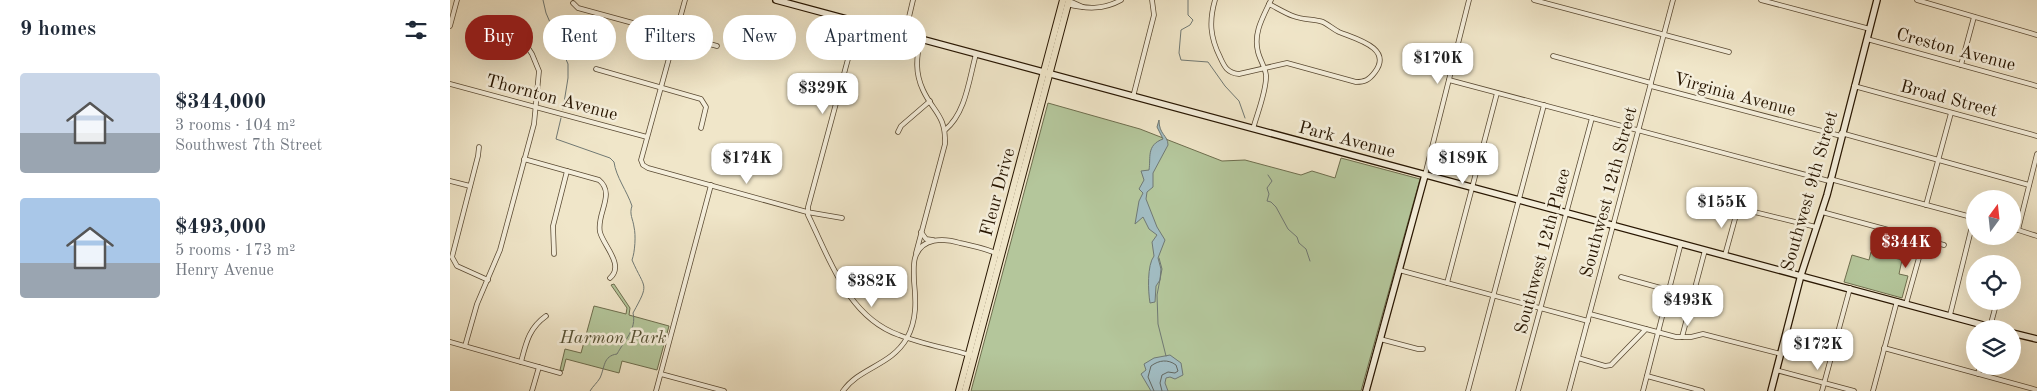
<!DOCTYPE html>
<meta charset="utf-8">
<style>
:root{--surface:#fff;--page:#f2f2f3;--text:#1f2937;--muted:#747a83;--accent:#8f2418}
body{margin:0;font-family:"Old Standard TT",serif;background:var(--page);color:var(--text);height:100vh;display:flex;flex-direction:column;font-size:19px;white-space:nowrap}
*{box-sizing:border-box;margin:0}
p{font-size:16px;color:var(--muted)}
.icon{flex:none;width:28px;height:28px;fill:none;stroke:currentColor;stroke-width:2;stroke-linecap:round;stroke-linejoin:round}
.map{position:relative;flex:1;overflow:hidden}
.panel{display:flex;flex-direction:column;background:var(--surface);width:450px}
.panel>*{flex:none}
.guide{position:absolute;left:15px;top:15px;width:475px;height:45px;display:flex;gap:10px}
.needle{width:32px;rotate:15deg}
.controls{position:absolute;left:1516px;top:190px;display:grid;gap:10px}
.controls a{display:grid;place-items:center;width:55px;height:55px;border-radius:50%;background:var(--surface);box-shadow:0 5px 20px #0002;font-size:25px}
.price{position:absolute;translate:-50% -42px;padding:0 11px;border-radius:10px;background:#fff;color:#222;font-size:16px;line-height:32px;filter:drop-shadow(0 1px 2px #0008)}
.price::after{content:'';position:absolute;left:50%;top:30px;width:15px;height:11px;margin-left:-8px;background:inherit;clip-path:polygon(0 0,100% 0,50% 100%)}
.price.active{background:var(--accent);color:#fff}
ul{padding:0;list-style:none}
li{display:flex;align-items:center;gap:15px;height:125px;padding:0 20px}
li span{display:grid;place-items:center;flex:none;width:140px;height:100px;border-radius:5px;color:#555}
li>.icon{margin-inline-start:auto}
span .icon{width:60px;height:60px;fill:#fffc;stroke-width:1}
li b{font-size:21px}
h2{display:flex;justify-content:space-between;align-items:center;height:60px;padding:0 20px;font-size:21px}
.chip{padding:0 18px;border-radius:22px;background:var(--surface);box-shadow:0 5px 20px #0002;font-size:18px;line-height:45px}
.chip.active{background:var(--accent);color:#fff}
main{display:flex;flex:1;min-height:0}
.map>svg:first-child{display:block}
</style>
<main>
<section class="panel">
<h2>9 homes<svg class="icon" aria-label="filters" viewBox="0 0 24 24"><path d="M4 7h16M4 17h16"/><circle cx="9" cy="7" r="2"/><circle cx="15" cy="17" r="2"/></svg></h2>
<ul>
<li><span style="background:linear-gradient(#c9d6e8 60%,#9aa5b1 0)"><svg class="icon" aria-label="home" viewBox="0 0 24 24"><path d="M3 11l9-7 9 7M6 9v11h12V9"/></svg></span><div><b>$344,000</b><p>3 rooms · 104 m²</p><p>Southwest 7th Street</p></div></li>
<li><span style="background:linear-gradient(#a9c7e8 65%,#9aa5b1 0)"><svg class="icon" aria-label="home" viewBox="0 0 24 24"><path d="M3 11l9-7 9 7M6 9v11h12V9"/></svg></span><div><b>$493,000</b><p>5 rooms · 173 m²</p><p>Henry Avenue</p></div></li>
</ul>
</section>
<div class="map">
<svg width="1587" height="391" viewBox="0 0 1587 391">
<rect width="100%" height="100%" fill="#f0e6c9"/>
<filter id="stains"><feTurbulence type="fractalNoise" baseFrequency=".004" numOctaves="4"/><feColorMatrix values="0 0 0 0 .2 0 0 0 0 .09 0 0 0 0 .02 0 0 0 .5 -.17"/></filter>
<radialGradient id="worn" r=".72"><stop offset=".6" stop-color="#630" stop-opacity="0"/><stop offset="1" stop-color="#630" stop-opacity=".3"/></radialGradient>
<g fill="#b4c69b" stroke="#6e6e4e">
<polygon points="598,103 690,129 772,161 795,160 851,175 862,171 885,178 891,158 970,179 911,391 521,391"/>
<polygon points="1421,252 1452,260 1449,274 1458,276 1452,298 1394,282 1402,255 1419,260"/>
<polygon points="164,284 180,308 179,315 219,326 207,370 172,361 169,373 116,359 113,371 110,370 115,349 131,353 144,306 176,314 177,308 161,285"/>
</g>
<g fill="#a1bcc2" stroke="#707974">
<path d="M 709,120 C 709,135 718,135 718,145 L 703,173 L 703,187 L 697,192 L 696,199 L 707,227 L 715,240 L 708,258 L 711,269 L 710,280 L 706,286 L 705,302 L 700,303 C 698,291 697,265 704,256 L 702,242 L 707,235 L 699,229 L 693,217 L 685,224 L 689,201 L 693,193 L 689,189 L 694,180 L 691,171 L 699,170 C 701,158 696,145 713,139 L 707,127 Z"/>
<polygon points="720,355 731,363 733,375 725,379 720,377 716,378 715,383 718,391 701,391 691,374 696,370 694,364 704,358"/>
</g>
<g fill="none" stroke-linecap="round" stroke-linejoin="round">
<path stroke="#646861" stroke-width="1" d="M 704,391 L 698,377 L 701,366 C 709,360 718,359 726,365 L 728,371 L 725,373 L 718,372 L 712,375 L 710,383 L 712,391"/>
<g stroke="#707974" stroke-width="1">
<polyline points="93,0 96,13 118,64 118,78 113,109"/>
<polyline points="738,0 738,15 743,20 740,25 731,30 729,53 731,60 758,62 775,86 789,101 795,118"/>
<path d="M 111,118 L 106,139 L 160,158 L 164,162 C 166,177 177,191 182,206 C 179,214 183,219 184,227 C 186,235 185,252 182,260 C 195,290 200,282 183,313 C 187,329 174,341 167,354 C 153,356 155,367 150,378 C 147,383 143,386 140,391"/>
<polyline points="818,175 822,181 817,188 819,194 817,201 821,202 826,207 838,229 847,237 849,243 856,249 860,261"/>
<polyline points="709,258 712,269 707,295 708,324 716,356"/>
</g>
<g stroke="#594932" stroke-width="5.5">
<g id="street">
<polyline points="235,0 191,160 193,165 198,168 357,212 392,218"/>
<polyline points="617,0 633,7"/>
<path d="M 765,0 C 759,21 760,37 770,57 C 774,66 777,73 789,74 L 837,63 L 906,82 C 915,82 919,80 925,72 C 943,48 906,39 889,32 C 883,29 879,25 873,22 C 863,19 853,20 843,16 C 835,13 827,8 819,4"/>
<polyline points="1084,0 1279,52"/>
<polyline points="1311,0 1420,29"/>
<polyline points="1467,0 1587,35"/>
<polyline points="123,3 128,8 267,46"/>
<path d="M 617,4 C 636,9 653,10 671,0"/>
<path d="M 408,22 L 358,207 L 358,215 C 380,260 398,317 449,335 C 472,344 496,348 520,355"/>
<polyline points="0,26 7,0"/>
<polyline points="455,34 463,0"/>
<polyline points="1417,39 1587,86"/>
<polyline points="1103,56 1201,83"/>
<polyline points="1511,65 1524,17"/>
<polyline points="146,69 251,99 256,107 251,128"/>
<polyline points="999,80 1379,181"/>
<polyline points="0,84 197,137"/>
<polyline points="1201,86 1391,136"/>
<polyline points="1404,86 1587,136"/>
<polyline points="683,97 704,15 702,0"/>
<path d="M 803,129 C 807,114 817,90 816,75 C 815,67 810,60 808,52 C 803,33 813,17 821,0"/>
<path d="M 495,130 C 516,113 519,79 526,54"/>
<polyline points="448,132 451,126 480,101"/>
<polyline points="1391,133 1579,185"/>
<polyline points="29,147 28,156 2,257 7,266 38,280"/>
<path d="M 74,159 L 149,180 C 166,194 146,214 150,232 C 153,245 175,265 160,278"/>
<polyline points="975,175 1019,0"/>
<polyline points="1380,179 1525,218"/>
<polyline points="0,181 20,186"/>
<polyline points="1476,205 1501,113"/>
<polyline points="1372,212 1494,245"/>
<polyline points="1562,228 1587,236"/>
<polyline points="1568,230 1587,154"/>
<polyline points="471,232 476,239 483,240"/>
<path d="M 466,253 L 495,144 C 496,115 483,112 473,90 C 465,73 466,57 471,39"/>
<polyline points="104,254 103,226 117,171"/>
<polyline points="1275,255 1288,208 1366,227"/>
<polyline points="949,270 1138,321"/>
<polyline points="1171,277 1218,290"/>
<polyline points="997,283 1047,93"/>
<polyline points="1456,304 1474,240"/>
<polyline points="1140,314 1226,337 1241,337 1253,334 1331,354"/>
<polyline points="1500,315 1524,218"/>
<polyline points="1540,327 1547,301"/>
<polyline points="1232,337 1255,250"/>
<polyline points="930,339 968,349 973,349"/>
<polyline points="0,342 110,373"/>
<polyline points="15,346 27,304 50,250 84,124 89,71 82,54 69,34"/>
<polyline points="1434,348 1587,390"/>
<polyline points="1128,358 1155,366 1161,365 1196,329"/>
<path d="M 71,362 C 76,343 79,328 96,316"/>
<polyline points="1326,370 1404,391"/>
<polyline points="211,374 274,391"/>
<polyline points="1528,374 1530,366"/>
<polyline points="1197,376 1252,391"/>
<polyline points="82,391 89,367"/>
<polyline points="206,391 261,185"/>
<path d="M 393,391 C 410,367 441,366 457,338 C 467,320 466,300 464,281 C 464,274 463,265 465,258 C 471,237 494,238 510,243 C 522,246 536,248 547,254"/>
<polyline points="1018,391 1094,105"/>
<polyline points="1068,391 1142,118"/>
<polyline points="1119,391 1223,0"/>
<polyline points="1193,391 1231,243"/>
<polyline points="1372,391 1400,288"/>
<polyline points="1423,391 1447,301"/>
</g>
</g>
<g stroke="#271500" stroke-width="8">
<g id="secondary">
<polyline points="326,0 1548,329"/>
<polyline points="1562,333 1587,339"/>
<polyline points="916,391 975,175"/>
<polyline points="1321,391 1351,275 1377,195 1427,0"/>
</g>
</g>
<g stroke="#271500" stroke-width="8">
<g id="primary">
<polyline points="509,391 613,0"/>
<polyline points="515,391 619,0"/>
</g>
</g>
<use href="#street" stroke="#f5efdc" stroke-width="4"/>
<use href="#secondary" stroke="#f5efdc" stroke-width="5.5"/>
<use href="#primary" stroke="#f0e6c9" stroke-width="6"/>
</g>
<g text-anchor="middle" stroke-width="5" stroke-linejoin="round" paint-order="stroke">
<g font-size="18" fill="#271500" stroke="#f5efdc">
<text transform="translate(1506 49) rotate(15)" y="6">Creston Avenue</text>
<text transform="translate(1285 94) rotate(15)" y="6">Virginia Avenue</text>
<text transform="translate(102 97) rotate(15)" y="6">Thornton Avenue</text>
<text transform="translate(1499 98) rotate(15)" y="6">Broad Street</text>
<text transform="translate(897 139) rotate(15)" y="6">Park Avenue</text>
<text transform="translate(1359 191) rotate(-74)" y="6">Southwest 9th Street</text>
<text transform="translate(547 192) rotate(-75)" y="6">Fleur Drive</text>
<text transform="translate(1158 192) rotate(-75)" y="6">Southwest 12th Street</text>
<text transform="translate(1092 251) rotate(-75)" y="6">Southwest 12th Place</text>
</g>
<g font-size="18" font-style="italic" fill="#585336" stroke="#f5efdc">
<text x="163" y="343">Harmon Park</text>
</g>
</g>
<rect width="100%" height="100%" filter="url(#stains)"/>
<rect width="100%" height="100%" fill="url(#worn)"/>
</svg>
<div class="controls">
<a><svg class="needle" viewBox="-14 -14 28 28"><path d="M0-13l5 13h-10z" fill="#e53935"/><path d="M0 13l5-13h-10z" fill="#747a83"/></svg></a>
<a><svg class="icon" aria-label="locate" viewBox="0 0 24 24"><circle cx="12" cy="12" r="6"/><path d="M12 2v4M12 18v4M2 12h4M18 12h4"/></svg></a>
<a><svg class="icon" aria-label="layers" viewBox="0 0 24 24"><path d="M12 4l9 5-9 5-9-5zM3 14l9 5 9-5"/></svg></a>
</div>
<b class="price" style="left:988px;top:85px">$170K</b>
<b class="price" style="left:373px;top:115px">$329K</b>
<b class="price" style="left:297px;top:185px">$174K</b>
<b class="price" style="left:1013px;top:185px">$189K</b>
<b class="price" style="left:1272px;top:229px">$155K</b>
<b class="price active" style="left:1456px;top:269px">$344K</b>
<b class="price" style="left:422px;top:308px">$382K</b>
<b class="price" style="left:1238px;top:327px">$493K</b>
<b class="price" style="left:1368px;top:371px">$172K</b>
<div class="guide">
<a class="chip active">Buy</a>
<a class="chip">Rent</a>
<a class="chip">Filters</a>
<a class="chip">New</a>
<a class="chip">Apartment</a>
</div>
</div>
</main>
